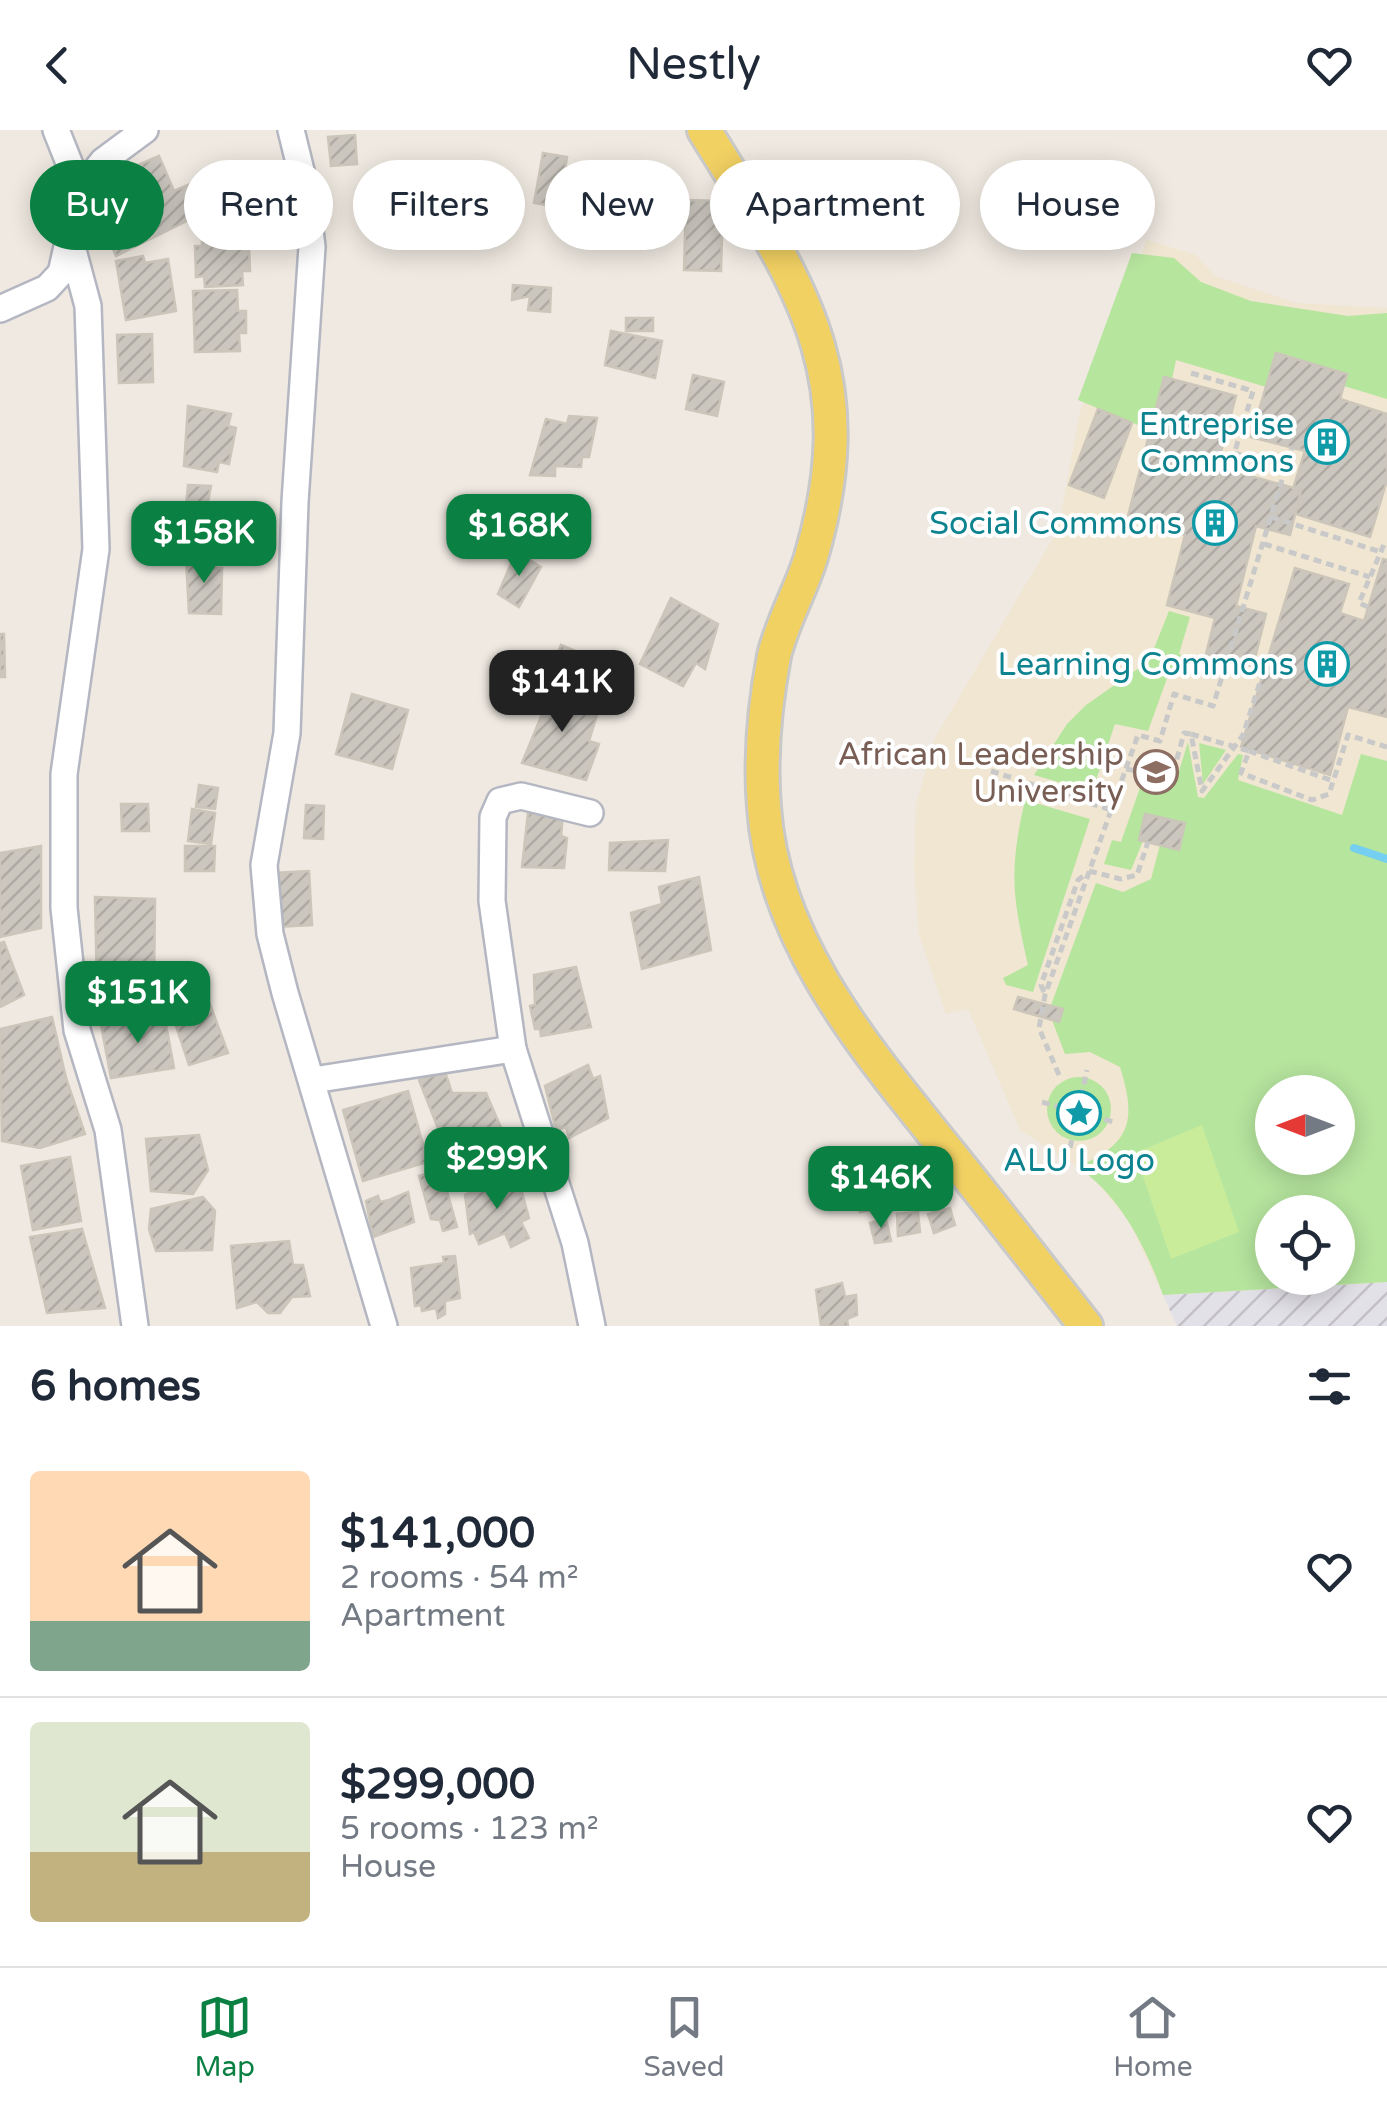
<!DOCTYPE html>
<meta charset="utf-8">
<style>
:root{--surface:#fff;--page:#f6f6f7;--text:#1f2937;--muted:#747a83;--line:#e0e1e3;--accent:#0b8043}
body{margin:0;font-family:"Varela Round",sans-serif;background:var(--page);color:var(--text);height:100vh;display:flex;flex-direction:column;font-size:38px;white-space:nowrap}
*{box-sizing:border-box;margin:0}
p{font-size:32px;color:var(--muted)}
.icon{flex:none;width:55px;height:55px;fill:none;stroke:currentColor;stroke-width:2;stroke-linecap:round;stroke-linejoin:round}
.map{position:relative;height:1196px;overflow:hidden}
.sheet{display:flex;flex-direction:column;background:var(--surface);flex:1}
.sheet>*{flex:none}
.top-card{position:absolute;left:30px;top:30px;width:1328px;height:90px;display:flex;gap:20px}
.needle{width:65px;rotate:270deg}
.controls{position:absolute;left:1255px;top:945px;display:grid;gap:20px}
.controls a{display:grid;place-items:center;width:100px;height:100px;border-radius:50%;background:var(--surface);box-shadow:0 5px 25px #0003;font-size:50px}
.price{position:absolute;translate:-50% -85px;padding:0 22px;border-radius:20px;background:var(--accent);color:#fff;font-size:32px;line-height:65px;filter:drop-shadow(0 2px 5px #0008)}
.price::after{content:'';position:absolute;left:50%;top:60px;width:30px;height:22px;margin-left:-15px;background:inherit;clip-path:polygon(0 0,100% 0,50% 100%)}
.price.on{background:#222;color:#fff}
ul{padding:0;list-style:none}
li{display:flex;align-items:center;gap:30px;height:250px;padding:0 30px}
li+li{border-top:2px solid var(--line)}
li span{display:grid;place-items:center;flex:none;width:280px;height:200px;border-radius:10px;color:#555}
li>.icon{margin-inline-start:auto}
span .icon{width:120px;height:120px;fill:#fffc;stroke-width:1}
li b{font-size:42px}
h2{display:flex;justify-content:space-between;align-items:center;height:120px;padding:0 30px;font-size:42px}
.tag{padding:0 35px;border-radius:45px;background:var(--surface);box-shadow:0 5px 25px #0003;font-size:35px;line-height:90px}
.tag.on{background:var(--accent);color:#fff}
header{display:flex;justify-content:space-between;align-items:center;height:130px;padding:0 30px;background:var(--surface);font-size:45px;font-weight:600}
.menu{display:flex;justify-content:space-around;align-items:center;height:140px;border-top:2px solid var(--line);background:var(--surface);font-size:28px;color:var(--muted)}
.menu a{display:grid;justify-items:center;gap:5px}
.menu .on{color:var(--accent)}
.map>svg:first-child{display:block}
</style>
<header><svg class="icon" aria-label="back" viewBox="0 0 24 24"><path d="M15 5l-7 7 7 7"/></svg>Nestly<svg class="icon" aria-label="heart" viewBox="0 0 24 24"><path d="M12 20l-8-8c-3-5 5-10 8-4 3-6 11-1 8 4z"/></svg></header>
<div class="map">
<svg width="1387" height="1196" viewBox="0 0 1387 1196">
<defs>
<pattern id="industrial-furrows" width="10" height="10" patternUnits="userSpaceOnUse" patternTransform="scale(2.5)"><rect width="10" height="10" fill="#e3e1e8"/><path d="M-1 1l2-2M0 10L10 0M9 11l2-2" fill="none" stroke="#c3c1c7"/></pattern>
<pattern id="building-hatch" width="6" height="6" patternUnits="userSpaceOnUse" patternTransform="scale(2.5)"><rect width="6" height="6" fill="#cbc7bf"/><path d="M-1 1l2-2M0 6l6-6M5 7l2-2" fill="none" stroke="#afaba4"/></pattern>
</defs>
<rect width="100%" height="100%" fill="#efe9e1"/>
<polygon fill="url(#industrial-furrows)" points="1387,1152 1387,1196 1177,1196 1163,1165"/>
<path fill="#f0e6d1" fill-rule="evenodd" d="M 1147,110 L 1196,125 L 1215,146 L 1296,173 L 1387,178 L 1387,1152 L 1163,1165 L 1128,1090 L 1091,1046 L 1020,1000 L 968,879 L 946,884 L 919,805 L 914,739 L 916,675 L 935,608 L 1058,400 L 1080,282 ZM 1272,962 L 1338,962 L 1338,1028 L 1272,1028 ZM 1272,1082 L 1338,1082 L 1338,1148 L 1272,1148 Z"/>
<g fill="#b6e59e" fill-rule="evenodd">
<polygon points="1132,123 1174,128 1201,152 1251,171 1348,186 1387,183 1387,269 1344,256 1347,244 1276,223 1266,257 1176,230 1172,249 1164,247 1150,300 1078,270"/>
<polygon points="1169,481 1190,487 1179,524 1204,532 1200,547 1170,540 1148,601 1115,594 1092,662 1034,645 1067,594 1086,575 1149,531"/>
<path d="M 1188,612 L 1198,667 L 1204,668 L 1238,624 L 1243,625 L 1238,650 L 1342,685 L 1361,624 L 1387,631 L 1387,1152 L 1163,1165 C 1146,1117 1120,1065 1077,1037 C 1131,1014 1137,991 1120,937 L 1090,922 L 1065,924 L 1052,890 L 1059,892 L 1063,879 L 1051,875 L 1096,753 L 1123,762 L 1151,749 L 1160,715 L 1184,693 L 1146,684 L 1139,709 L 1143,711 L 1131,740 L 1104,734 L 1112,710 L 1121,712 L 1143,649 L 1175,654 ZM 1272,962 L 1338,962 L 1338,1028 L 1272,1028 ZM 1272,1082 L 1338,1082 L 1338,1148 L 1272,1148 Z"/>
<polygon points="1199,613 1226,620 1203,654"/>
<path d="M 1025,670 L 1090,689 L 1033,862 L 1006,855 L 1003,848 L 1028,835 C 1012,765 1009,741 1025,670 Z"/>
<circle cx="1079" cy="979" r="32"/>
</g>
<polygon fill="#c9ec9a" points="1202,995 1239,1102 1171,1129 1135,1023"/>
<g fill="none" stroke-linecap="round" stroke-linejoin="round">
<polyline stroke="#75cff0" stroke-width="8" points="1354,718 1387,729"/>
</g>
<g fill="url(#building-hatch)" stroke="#cbc5ba" stroke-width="2.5">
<polygon points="355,5 357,34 331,36 328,7"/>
<polygon points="543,23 567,27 559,77 534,73"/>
<polygon points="159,26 174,61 195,52 207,81 116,126 99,87 116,80 109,63 123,52 122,42"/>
<polygon points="640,41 636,86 604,84 607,49"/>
<polygon points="579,47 602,50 594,103 571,99"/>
<polygon points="686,70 723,71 721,141 684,140"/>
<polygon points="239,105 239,113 249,116 250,141 242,141 243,155 205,157 204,146 196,147 195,116 202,116 202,107"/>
<polygon points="143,126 145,133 168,129 176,181 126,190 116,131"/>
<polygon points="513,155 551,158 550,182 528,180 530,166 512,170"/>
<polygon points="237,160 238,181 246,181 246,203 239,203 240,221 195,222 193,161"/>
<rect x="626" y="188" width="27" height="13"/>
<polygon points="611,201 662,211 655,248 605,235"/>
<polygon points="152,204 153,252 119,253 117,205"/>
<polygon points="1276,223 1347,244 1340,269 1387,284 1387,350 1370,407 1286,381 1305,321 1251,307"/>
<polygon points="693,245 724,252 717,286 686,279"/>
<polygon points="1164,247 1236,266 1217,337 1301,360 1290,405 1256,396 1236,476 1266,484 1253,536 1206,524 1215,488 1167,475 1185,405 1127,390"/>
<polygon points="188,276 231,284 228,296 236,298 229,334 219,332 217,342 184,336"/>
<polygon points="1098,279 1132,293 1104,368 1069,355"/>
<polygon points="569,286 597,288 589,327 582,327 581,337 555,336 555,346 530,345 546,289 567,294"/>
<polygon points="188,355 211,356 208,372 221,374 216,415 183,409"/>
<polygon points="538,375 564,390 548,418 525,405"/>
<polygon points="516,422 541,437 519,477 498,464"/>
<polygon points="186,428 214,429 214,438 222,438 221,484 189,483"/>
<polygon points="1383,429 1387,430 1387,587 1348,577 1330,645 1241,617 1295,438 1349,454 1340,483 1364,491"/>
<polygon points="671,468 718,494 705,539 696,533 683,556 640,534"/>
<polygon points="0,504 4,504 5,547 0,547"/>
<polygon points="561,515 580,523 575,535 556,527"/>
<polygon points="583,525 595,531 589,543 577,538"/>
<polygon points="538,553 583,572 579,580 597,585 589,611 599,614 586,650 522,633 545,577 531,569"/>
<polygon points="352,564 408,580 392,639 336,624"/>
<polygon points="199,655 218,658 215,679 196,677"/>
<polygon points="121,674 148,674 149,701 122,701"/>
<polygon points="306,675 324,676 323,709 304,708"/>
<polygon points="192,679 215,683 211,714 188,711"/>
<polygon points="528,683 563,684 561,706 567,708 564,738 522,737"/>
<polygon points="1145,684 1185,693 1179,720 1139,710"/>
<polygon points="668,710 665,741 609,740 610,713"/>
<polygon points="41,716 41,798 0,807 0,723"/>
<polygon points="185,716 215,716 214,741 185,741"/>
<polygon points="309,741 312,795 277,797 274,743"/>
<polygon points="699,747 711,820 642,839 631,783 662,774 659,757"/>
<polygon points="95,767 155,769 154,858 127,869 104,872 97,861"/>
<polygon points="4,812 24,865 0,877 0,813"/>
<polygon points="576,837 591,897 541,906 540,899 535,899 530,876 535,875 534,845"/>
<polygon points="1018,867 1063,879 1059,892 1014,879"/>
<polygon points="208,869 228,923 189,935 170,878"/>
<polygon points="164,884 174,938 111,948 101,895"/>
<polygon points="52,887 66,948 85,1004 40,1018 2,1011 0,899"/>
<polygon points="588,935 593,949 600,946 608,988 569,1008 566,997 556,1000 545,956"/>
<polygon points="445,942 452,963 486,963 502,1000 449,1026 419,950"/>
<polygon points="408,961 428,1032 363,1051 343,980"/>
<polygon points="199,1005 208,1040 193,1064 151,1061 146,1009"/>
<polygon points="70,1027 81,1091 33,1100 21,1036"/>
<polygon points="884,1036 890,1077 860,1082 853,1042"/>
<polygon points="441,1040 457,1097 443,1101 440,1090 431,1089 419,1046"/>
<polygon points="510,1043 515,1060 521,1059 529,1088 521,1092 529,1108 511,1117 505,1103 479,1114 474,1102 470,1104 465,1065"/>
<polygon points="408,1062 414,1092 373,1107 366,1071 378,1066 380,1072 389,1070"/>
<polygon points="203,1067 215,1081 212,1120 156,1121 149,1099 151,1079"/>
<polygon points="950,1078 955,1095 934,1103 928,1084"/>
<polygon points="918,1082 920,1102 898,1106 897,1084"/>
<polygon points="886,1089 891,1111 875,1113 870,1093"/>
<polygon points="82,1099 105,1178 47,1183 30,1107"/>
<polygon points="289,1111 293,1135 303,1135 310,1166 292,1167 280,1183 268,1183 257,1172 237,1178 231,1116"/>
<polygon points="455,1126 460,1168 445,1171 445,1184 438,1188 436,1178 422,1181 421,1175 415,1176 411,1138 444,1133 443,1127"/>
<polygon points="842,1153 845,1167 856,1165 857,1185 847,1189 848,1196 821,1196 816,1160"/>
</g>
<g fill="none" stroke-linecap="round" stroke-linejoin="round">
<g stroke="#b4b7c1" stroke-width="30">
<g id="minor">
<polyline points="56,0 80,60"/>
<polyline points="291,0 305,57 312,117 295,372 287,603 264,735 270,804 285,863 384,1196"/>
<polyline points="70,109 88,176 96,419 64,644 64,778 77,900 108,1000 135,1196"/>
<polyline points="0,179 47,158 61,143 80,60 103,31 145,0"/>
<polyline points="590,683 521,666 500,671 493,687 492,771 513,919 575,1113 592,1196"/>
<polyline points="313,950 513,919"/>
</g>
</g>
<g stroke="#c9c9c9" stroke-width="38">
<path id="major" d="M 704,0 C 798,153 866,240 811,427 C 801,460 782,492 774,526 C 765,574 760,628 764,677 C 773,813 869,923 950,1024 C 996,1081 1041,1139 1086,1196"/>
</g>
<g stroke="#c9c9c9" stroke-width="5" stroke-dasharray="8 5" stroke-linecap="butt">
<polyline points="1191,243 1253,261 1229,341"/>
<polyline points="1234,323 1286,340"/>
<polyline points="1271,387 1381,422"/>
<polyline points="1264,414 1370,447"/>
<polyline points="1368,477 1359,473 1385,412"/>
<polyline points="1191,604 1249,621 1241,643 1312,670 1329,664 1348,605 1387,617"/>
<polyline points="1249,621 1333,651"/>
<polyline points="1126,639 1172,647 1184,603 1191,604 1202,661 1243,605 1262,546"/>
<polyline points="991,641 1111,680"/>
<polyline points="1089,741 1121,749 1137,745 1148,712"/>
<polyline points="1044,862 1041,855 1078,750 1086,744"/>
<polyline points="1059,945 1039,898 1045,865 1138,605 1160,611 1174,564 1213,576 1292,317"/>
<polyline points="1042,972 1117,993"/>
<polyline points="1070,1018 1087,940"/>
</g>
<use href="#minor" stroke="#fff" stroke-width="25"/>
<use href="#major" stroke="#f2d163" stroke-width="32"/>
</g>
<defs>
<g id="building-ring" transform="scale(2.25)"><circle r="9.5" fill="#fff" stroke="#0f9aa8" stroke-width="1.5"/><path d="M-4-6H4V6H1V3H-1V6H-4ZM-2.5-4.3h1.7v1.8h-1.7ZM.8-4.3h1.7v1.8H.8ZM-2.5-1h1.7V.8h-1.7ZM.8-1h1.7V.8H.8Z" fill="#0f9aa8"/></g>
<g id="university-ring" transform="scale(2.25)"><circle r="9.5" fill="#fff" stroke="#8d6e63" stroke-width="1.5"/><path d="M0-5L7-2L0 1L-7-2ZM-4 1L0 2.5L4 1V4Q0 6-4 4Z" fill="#8d6e63"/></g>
<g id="sight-ring" transform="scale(2.25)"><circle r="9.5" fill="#fff" stroke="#0f9aa8" stroke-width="1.5"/><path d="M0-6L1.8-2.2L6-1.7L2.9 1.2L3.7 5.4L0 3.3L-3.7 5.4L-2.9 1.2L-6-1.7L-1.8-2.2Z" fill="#0f9aa8"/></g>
</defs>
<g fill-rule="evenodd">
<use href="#building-ring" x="1327" y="312"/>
<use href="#building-ring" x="1215" y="393"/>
<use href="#building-ring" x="1327" y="534"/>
<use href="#university-ring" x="1156" y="642"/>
<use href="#sight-ring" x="1079" y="983"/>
</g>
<g text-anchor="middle" stroke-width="8" stroke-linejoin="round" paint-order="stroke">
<g font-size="32" fill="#0d838f" stroke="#fff" text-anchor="end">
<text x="1294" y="305">Entreprise<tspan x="1294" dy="37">Commons</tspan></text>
<text x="1182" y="404">Social Commons</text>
<text x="1294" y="545">Learning Commons</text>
<text x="1079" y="1041" text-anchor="middle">ALU Logo</text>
</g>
<g font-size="32" fill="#785e54" stroke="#fff" text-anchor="end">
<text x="1124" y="635">African Leadership<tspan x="1124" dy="37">University</tspan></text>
</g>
</g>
</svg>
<div class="controls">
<a><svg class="needle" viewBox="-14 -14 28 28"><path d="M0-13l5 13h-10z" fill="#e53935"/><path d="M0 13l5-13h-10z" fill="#747a83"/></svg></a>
<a><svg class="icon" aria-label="locate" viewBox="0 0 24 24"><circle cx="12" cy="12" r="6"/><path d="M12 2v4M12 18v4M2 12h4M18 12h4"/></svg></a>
</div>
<b class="price" style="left:519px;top:449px">$168K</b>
<b class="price" style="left:204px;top:456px">$158K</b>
<b class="price on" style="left:562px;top:605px">$141K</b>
<b class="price" style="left:138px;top:916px">$151K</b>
<b class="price" style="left:497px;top:1082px">$299K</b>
<b class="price" style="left:881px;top:1101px">$146K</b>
<div class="top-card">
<a class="tag on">Buy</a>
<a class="tag">Rent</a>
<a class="tag">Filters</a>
<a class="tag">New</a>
<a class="tag">Apartment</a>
<a class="tag">House</a>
</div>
</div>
<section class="sheet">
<h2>6 homes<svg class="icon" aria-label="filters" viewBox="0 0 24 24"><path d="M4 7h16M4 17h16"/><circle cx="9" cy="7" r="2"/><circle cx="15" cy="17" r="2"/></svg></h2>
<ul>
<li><span style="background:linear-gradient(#ffd9b3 75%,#7fa58c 0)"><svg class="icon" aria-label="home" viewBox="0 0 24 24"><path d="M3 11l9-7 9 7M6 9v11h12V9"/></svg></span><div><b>$141,000</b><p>2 rooms · 54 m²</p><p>Apartment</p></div><svg class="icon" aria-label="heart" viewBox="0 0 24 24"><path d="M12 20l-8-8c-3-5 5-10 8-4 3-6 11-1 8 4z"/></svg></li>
<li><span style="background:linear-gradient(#dfe7d0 65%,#c2b280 0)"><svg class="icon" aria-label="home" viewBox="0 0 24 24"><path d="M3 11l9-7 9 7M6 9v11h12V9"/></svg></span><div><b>$299,000</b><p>5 rooms · 123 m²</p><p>House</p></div><svg class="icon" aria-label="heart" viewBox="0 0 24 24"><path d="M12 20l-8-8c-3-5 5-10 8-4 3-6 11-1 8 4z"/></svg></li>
</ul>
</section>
<nav class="menu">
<a class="on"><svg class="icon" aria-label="map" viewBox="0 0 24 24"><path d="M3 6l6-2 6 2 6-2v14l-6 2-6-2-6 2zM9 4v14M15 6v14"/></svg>Map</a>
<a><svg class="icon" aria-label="saved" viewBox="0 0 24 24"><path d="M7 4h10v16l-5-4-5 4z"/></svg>Saved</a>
<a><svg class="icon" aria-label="home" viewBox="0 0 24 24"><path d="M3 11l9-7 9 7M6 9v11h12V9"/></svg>Home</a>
</nav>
